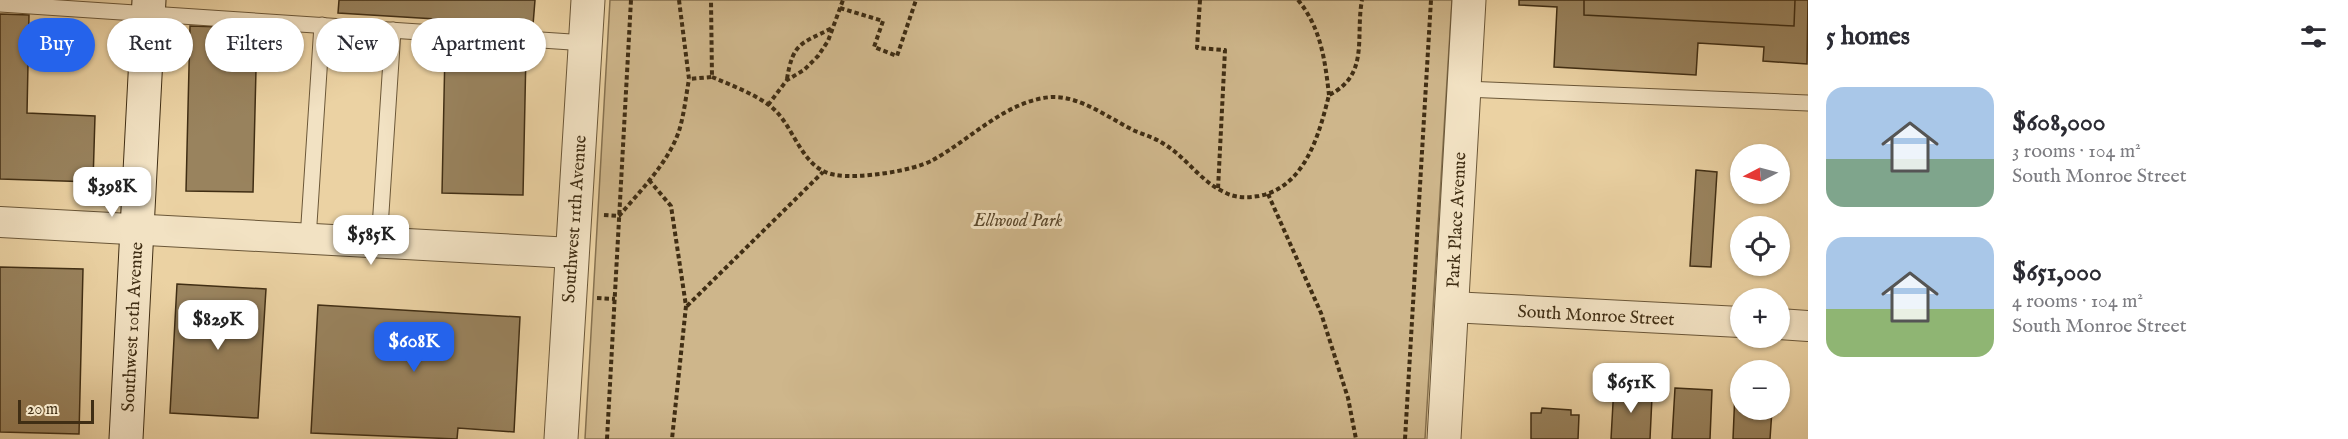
<!DOCTYPE html>
<meta charset="utf-8">
<style>
:root{--surface:#fff;--page:#f2f2f3;--text:#2b2b33;--muted:#7c7c81;--accent:#2563eb}
body{margin:0;font-family:"IM FELL English",serif;background:var(--page);color:var(--text);height:100vh;display:flex;flex-direction:column;font-size:22px;white-space:nowrap}
*{box-sizing:border-box;margin:0}
p{font-size:20px;color:var(--muted)}
.icon{flex:none;width:33px;height:33px;fill:none;stroke:currentColor;stroke-width:2;stroke-linecap:round;stroke-linejoin:round}
.map{position:relative;flex:1;overflow:hidden}
.details{display:flex;flex-direction:column;background:var(--surface);width:540px}
.details>*{flex:none}
.hud{position:absolute;left:18px;top:18px;width:570px;height:54px;display:flex;gap:12px}
.needle{width:39px;rotate:264deg}
.buttons{position:absolute;left:1730px;top:144px;display:grid;gap:12px}
.buttons a{display:grid;place-items:center;width:60px;height:60px;border-radius:50%;background:var(--surface);box-shadow:0 2px 4px #0004;font-size:30px}
.scale{position:absolute;left:18px;bottom:15px;width:76px;box-sizing:border-box;padding-left:6px;border:3px solid #402e14;border-top:0;font-size:16px;line-height:21px;white-space:nowrap;color:#402e14;-webkit-text-stroke:4px #f2e2c3;paint-order:stroke}
.price{position:absolute;translate:-50% -51px;padding:0 14px;border-radius:12px;background:#fff;color:#222;font-size:20px;line-height:39px;filter:drop-shadow(0 2px 3px #0008)}
.price::after{content:'';position:absolute;left:50%;top:36px;width:18px;height:14px;margin-left:-9px;background:inherit;clip-path:polygon(0 0,100% 0,50% 100%)}
.price.on{background:var(--accent);color:#fff}
ul{padding:0;list-style:none}
li{display:flex;align-items:center;gap:18px;height:150px;padding:0 18px}
li span{display:grid;place-items:center;flex:none;width:168px;height:120px;border-radius:18px;color:#555}
li>.icon{margin-inline-start:auto}
span .icon{width:72px;height:72px;fill:#fffc;stroke-width:1}
li b{font-size:26px}
h2{display:flex;justify-content:space-between;align-items:center;height:72px;padding:0 18px;font-size:26px}
.chip{padding:0 21px;border-radius:27px;background:var(--surface);box-shadow:0 2px 4px #0004;font-size:21px;line-height:54px}
.chip.on{background:var(--accent);color:#fff}
main{display:flex;flex:1;min-height:0}
.map>svg:first-child{display:block}
</style>
<main>
<div class="map">
<svg width="1808" height="439" viewBox="0 0 1808 439">
<rect width="100%" height="100%" fill="#ebd2a3"/>
<filter id="stains"><feTurbulence type="fractalNoise" baseFrequency=".00333" numOctaves="4"/><feColorMatrix values="0 0 0 0 .2 0 0 0 0 .09 0 0 0 0 .02 0 0 0 .5 -.17"/></filter>
<radialGradient id="worn" r=".72"><stop offset=".6" stop-color="#630" stop-opacity="0"/><stop offset="1" stop-color="#630" stop-opacity=".3"/></radialGradient>
<polygon fill="#ceb68b" stroke="#877250" stroke-width="1.5" points="610,0 1452,0 1425,439 585,439"/>
<g fill="#99835e" stroke="#402e14" stroke-width="1.5">
<polygon points="339,0 535,0 533,25 338,13"/>
<polygon points="1519,0 1808,0 1807,64 1763,61 1764,47 1698,43 1696,75 1554,67 1557,7 1519,5"/>
<polygon points="1584,0 1795,0 1794,26 1584,15"/>
<polygon points="0,14 29,15 27,113 95,116 93,182 0,179"/>
<polygon points="190,26 257,28 253,192 186,191"/>
<polygon points="445,50 526,52 523,195 442,193"/>
<polygon points="1696,170 1717,172 1711,267 1690,266"/>
<polygon points="0,267 83,269 79,434 0,432"/>
<polygon points="177,284 266,289 258,418 170,413"/>
<polygon points="318,305 520,317 514,432 458,428 457,439 311,433"/>
<polygon points="1614,385 1643,387 1643,396 1652,397 1650,439 1611,439"/>
<polygon points="1675,388 1712,390 1710,439 1672,439"/>
<polygon points="1735,392 1740,393 1740,410 1772,410 1770,439 1733,439"/>
<polygon points="1542,408 1571,410 1571,415 1579,415 1578,439 1531,439 1531,413 1541,413"/>
</g>
<g fill="none" stroke-linecap="round" stroke-linejoin="round">
<g stroke="#6b5738" stroke-width="17">
<g id="service">
<polyline points="0,4 586,43"/>
<polyline points="1464,89 1808,103"/>
<polyline points="308,239 322,25"/>
<polyline points="379,243 393,30"/>
</g>
</g>
<g stroke="#6b5738" stroke-width="32">
<g id="minor">
<polyline points="0,222 572,253"/>
<polyline points="1451,307 1740,322"/>
<polyline points="1779,324 1808,326"/>
</g>
</g>
<g stroke="#6b5738" stroke-width="35">
<g id="tertiary">
<polyline points="561,439 588,0"/>
<polyline points="1444,439 1469,0"/>
</g>
</g>
<g stroke="#402e14" stroke-width="35">
<polyline id="secondary" points="126,439 149,0"/>
</g>
<g stroke="#402e14" stroke-width="4" stroke-dasharray="4.5 3" stroke-linecap="butt">
<polyline points="679,0 689,79 712,77 711,0"/>
<polyline points="1200,0 1197,48 1225,50 1218,189"/>
<path d="M 1298,0 C 1321,28 1325,60 1329,95"/>
<polyline points="840,8 883,21 874,47 897,56 916,0"/>
<path d="M 712,77 C 731,85 752,93 769,105 C 795,124 800,170 836,175 C 859,179 913,171 933,160 C 971,139 1007,100 1052,97 C 1081,96 1110,119 1135,131 C 1145,135 1155,138 1164,144 C 1186,157 1200,181 1224,192 C 1235,198 1246,198 1259,196 C 1305,187 1319,135 1329,95 C 1370,75 1355,37 1362,0"/>
<path d="M 787,79 C 793,42 801,44 832,28"/>
<polyline points="768,105 787,80 804,70 818,56 828,41 843,0"/>
<polyline points="649,180 671,206 686,306 672,439"/>
<polyline points="1268,194 1321,313 1348,398 1356,439"/>
<path d="M 604,215 L 619,216 C 641,190 668,163 679,131 C 684,115 686,96 689,79"/>
<polyline points="597,298 615,299"/>
<polyline points="687,306 823,172"/>
<polyline points="607,439 631,0"/>
<polyline points="1405,439 1431,0"/>
</g>
<use href="#service" stroke="#f2e2c3" stroke-width="15"/>
<use href="#minor" stroke="#f2e2c3" stroke-width="30"/>
<use href="#tertiary" stroke="#f2e2c3" stroke-width="33"/>
<use href="#secondary" stroke="#f2e2c3" stroke-width="33"/>
</g>
<g text-anchor="middle" stroke-width="6" stroke-linejoin="round" paint-order="stroke">
<g font-size="18" fill="#402e14" stroke="#f2e2c3">
<text transform="translate(574 219) rotate(-86)" y="6">Southwest 11th Avenue</text>
<text transform="translate(1456 220) rotate(-87)" y="6">Park Place Avenue</text>
<text transform="translate(1596 315) rotate(3)" y="6">South Monroe Street</text>
<text transform="translate(132 327) rotate(-87)" y="6">Southwest 10th Avenue</text>
</g>
<g font-size="18" font-style="italic" fill="#5c492c" stroke="#f2e2c3">
<text x="1018" y="226">Ellwood Park</text>
</g>
</g>
<rect width="100%" height="100%" filter="url(#stains)"/>
<rect width="100%" height="100%" fill="url(#worn)"/>
</svg>
<div class="buttons">
<a><svg class="needle" viewBox="-14 -14 28 28"><path d="M0-13l5 13h-10z" fill="#e53935"/><path d="M0 13l5-13h-10z" fill="#7c7c81"/></svg></a>
<a><svg class="icon" aria-label="locate" viewBox="0 0 24 24"><circle cx="12" cy="12" r="6"/><path d="M12 2v4M12 18v4M2 12h4M18 12h4"/></svg></a>
<a>+</a>
<a>−</a>
</div>
<div class="scale">20 m</div>
<b class="price" style="left:112px;top:218px">$398K</b>
<b class="price" style="left:371px;top:266px">$585K</b>
<b class="price" style="left:218px;top:351px">$829K</b>
<b class="price on" style="left:414px;top:373px">$608K</b>
<b class="price" style="left:1631px;top:414px">$651K</b>
<div class="hud">
<a class="chip on">Buy</a>
<a class="chip">Rent</a>
<a class="chip">Filters</a>
<a class="chip">New</a>
<a class="chip">Apartment</a>
</div>
</div>
<section class="details">
<h2>5 homes<svg class="icon" aria-label="filters" viewBox="0 0 24 24"><path d="M4 7h16M4 17h16"/><circle cx="9" cy="7" r="2"/><circle cx="15" cy="17" r="2"/></svg></h2>
<ul>
<li><span style="background:linear-gradient(#a9c7e8 60%,#7fa58c 0)"><svg class="icon" aria-label="home" viewBox="0 0 24 24"><path d="M3 11l9-7 9 7M6 9v11h12V9"/></svg></span><div><b>$608,000</b><p>3 rooms · 104 m²</p><p>South Monroe Street</p></div></li>
<li><span style="background:linear-gradient(#a9c7e8 60%,#8fb573 0)"><svg class="icon" aria-label="home" viewBox="0 0 24 24"><path d="M3 11l9-7 9 7M6 9v11h12V9"/></svg></span><div><b>$651,000</b><p>4 rooms · 104 m²</p><p>South Monroe Street</p></div></li>
</ul>
</section>
</main>
